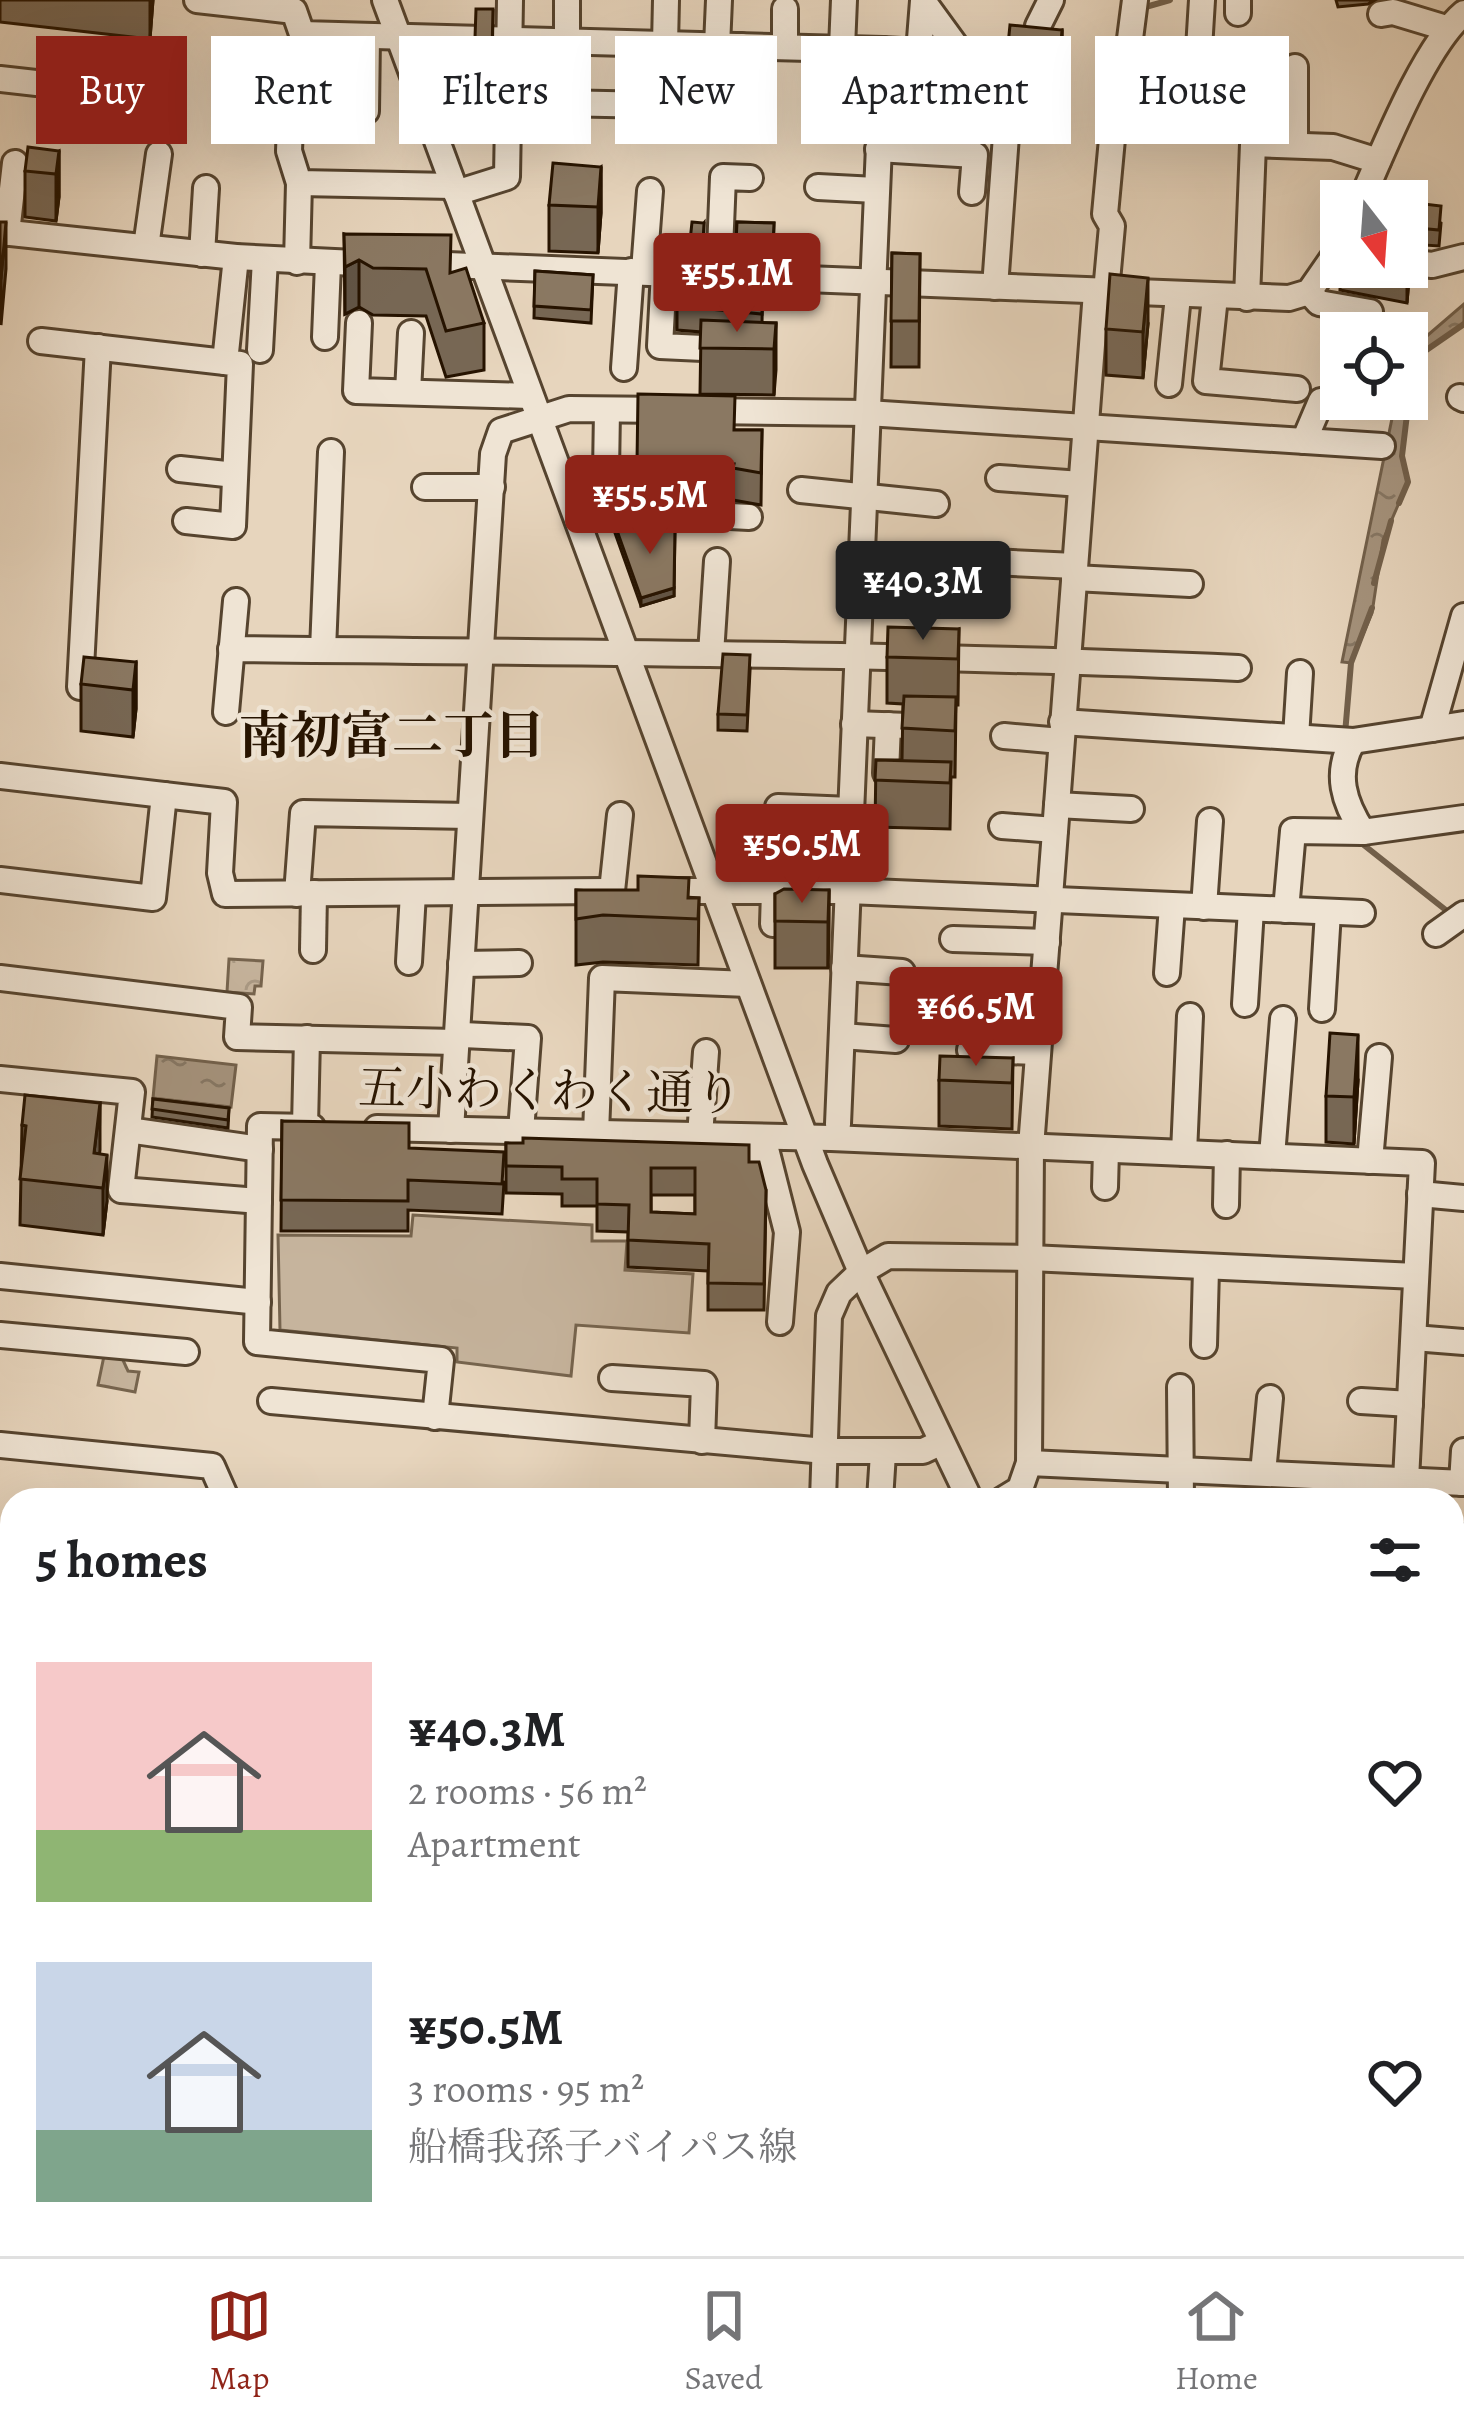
<!DOCTYPE html>
<meta charset="utf-8">
<style>
:root{--surface:#fff;--page:#f2f2f2;--text:#202124;--muted:#757577;--line:#e0e0e0;--accent:#8f2418}
body{margin:0;font-family:Alegreya,"Noto Serif JP",serif;background:var(--page);color:var(--text);height:100vh;display:flex;flex-direction:column;font-size:45px;white-space:nowrap}
*{box-sizing:border-box;margin:0}
p{font-size:39px;color:var(--muted)}
.icon{flex:none;width:66px;height:66px;fill:none;stroke:currentColor;stroke-width:2;stroke-linecap:round;stroke-linejoin:round}
.map{position:relative;flex:1;overflow:hidden}
.details{position:absolute;left:0px;top:1488px;width:1464px;height:768px;display:flex;flex-direction:column;background:var(--surface);border-radius:36px 36px 0 0;box-shadow:0 12px 48px #0002}
.details>*{flex:none}
.guide{position:absolute;left:36px;top:36px;width:1392px;height:108px;display:flex;gap:24px}
.needle{width:78px;rotate:163deg}
.fabs{position:absolute;left:1320px;top:180px;display:grid;gap:24px}
.fabs a{display:grid;place-items:center;width:108px;height:108px;border-radius:0px;background:var(--surface);box-shadow:0 12px 48px #0002;font-size:60px}
.price{position:absolute;translate:-50% -102px;padding:0 27px;border-radius:12px;background:var(--accent);color:#fff;font-size:39px;line-height:78px;filter:drop-shadow(0 3px 6px #0008)}
.price::after{content:'';position:absolute;left:50%;top:72px;width:36px;height:27px;margin-left:-18px;background:inherit;clip-path:polygon(0 0,100% 0,50% 100%)}
.price.current{background:#222;color:#fff}
ul{padding:0;list-style:none}
li{display:flex;align-items:center;gap:36px;height:300px;padding:0 36px}
li span{display:grid;place-items:center;flex:none;width:336px;height:240px;border-radius:0px;color:#555}
li>.icon{margin-inline-start:auto}
span .icon{width:144px;height:144px;fill:#fffc;stroke-width:1}
li b{font-size:51px}
h2{display:flex;justify-content:space-between;align-items:center;height:144px;padding:0 36px;font-size:51px}
.pill{padding:0 42px;border-radius:0px;background:var(--surface);box-shadow:0 12px 48px #0002;font-size:42px;line-height:108px}
.pill.current{background:var(--accent);color:#fff}
.tabs{display:flex;justify-content:space-around;align-items:center;height:168px;border-top:3px solid var(--line);background:var(--surface);font-size:33px;color:var(--muted)}
.tabs a{display:grid;justify-items:center;gap:6px}
.tabs .current{color:var(--accent)}
.map>svg:first-child{display:block}
</style>
<div class="map">
<svg width="1464" height="2256" viewBox="0 0 1464 2256">
<defs>
<pattern id="forest-crowns" width="20" height="18" patternUnits="userSpaceOnUse" patternTransform="scale(3)"><rect width="20" height="18" fill="#c6b49d"/><path d="M2 6a3 3 0 1 1 6 0M12 15a3 3 0 1 1 6 0" fill="none" stroke="#aa9a85"/></pattern>
<pattern id="water-ripples" width="26" height="14" patternUnits="userSpaceOnUse" patternTransform="scale(3)"><rect width="26" height="14" fill="#a5937d"/><path d="M2 4q2-2 4 0t4 0M15 11q2-2 4 0t4 0" fill="none" stroke="#867764"/></pattern>
</defs>
<rect width="100%" height="100%" fill="#e7d5bd"/>
<filter id="stains"><feTurbulence type="fractalNoise" baseFrequency=".00167" numOctaves="4"/><feColorMatrix values="0 0 0 0 .2 0 0 0 0 .09 0 0 0 0 .02 0 0 0 .5 -.17"/></filter>
<radialGradient id="worn" r=".72"><stop offset=".6" stop-color="#630" stop-opacity="0"/><stop offset="1" stop-color="#630" stop-opacity=".3"/></radialGradient>
<g fill="url(#forest-crowns)" stroke="#76644e" stroke-width="3">
<polygon points="229,959 263,961 261,986 255,986 254,994 227,992"/>
<polygon points="104,1356 122,1358 128,1371 139,1372 135,1392 98,1385"/>
</g>
<polygon fill="#c6b49d" stroke="#76644e" stroke-width="3" points="413,1215 592,1225 592,1241 627,1241 625,1270 693,1274 689,1333 576,1325 571,1376 457,1362 457,1348 280,1330 278,1235 411,1236"/>
<g fill="url(#water-ripples)" stroke="#72604b" stroke-width="3">
<polygon points="1464,304 1464,324 1425,351 1412,373 1402,456 1408,482 1383,540 1372,613 1351,663 1342,662 1396,399 1407,399 1407,353"/>
<polygon points="157,1056 236,1065 231,1107 153,1098"/>
</g>
<g fill="none" stroke-linecap="round" stroke-linejoin="round">
<g stroke="#72604b" stroke-width="6">
<polyline points="1142,8 1170,0"/>
<polyline points="1399,503 1408,482 1402,456 1412,373 1425,351 1464,324"/>
<polyline points="1374,583 1391,521"/>
<polyline points="1345,734 1351,663 1372,608"/>
<polyline points="1360,842 1447,911"/>
</g>
<g stroke="#56442f" stroke-width="30">
<g id="minor">
<polyline points="197,0 294,11 302,34 883,50 838,1124"/>
<polyline points="385,0 815,1164 861,1272 970,1500"/>
<polyline points="1238,0 1238,13"/>
<polyline points="785,9 785,47"/>
<polyline points="1381,14 1393,12 1446,28"/>
<polyline points="1038,26 1051,0"/>
<polyline points="567,42 567,0"/>
<polyline points="665,44 666,0"/>
<polyline points="717,46 719,0"/>
<polyline points="842,48 844,0"/>
<polyline points="1199,49 1202,0"/>
<polyline points="1127,62 1135,0"/>
<polyline points="1295,67 1295,144"/>
<polyline points="0,79 160,97"/>
<polyline points="291,99 289,151 299,183 453,186"/>
<polyline points="508,102 655,105"/>
<polyline points="880,110 960,114 966,60 923,1 919,52 883,50"/>
<polyline points="366,111 367,37"/>
<polyline points="738,122 741,46"/>
<polyline points="878,149 975,155 972,192"/>
<polyline points="818,187 876,190"/>
<polyline points="456,193 507,177 510,0"/>
<path d="M 1361,201 C 1383,151 1425,45 1464,13"/>
<polyline points="0,232 236,257 375,264"/>
<polyline points="7,233 15,163"/>
<polyline points="146,247 159,154"/>
<polyline points="202,254 206,188"/>
<polyline points="297,262 299,183"/>
<polyline points="1407,262 1432,265 1464,257"/>
<polyline points="422,264 1289,298 1309,292 1341,246"/>
<polyline points="644,271 650,191"/>
<polyline points="664,272 660,346 703,348"/>
<polyline points="719,275 723,177 750,178"/>
<polyline points="995,287 1008,108"/>
<polyline points="1106,292 1112,226 1105,214 1116,96"/>
<polyline points="1309,292 1319,303 1370,312 1368,333"/>
<polyline points="1215,297 1206,381 1297,389"/>
<polyline points="1247,298 1253,144 1333,147 1378,161"/>
<polyline points="359,323 356,391 530,396"/>
<polyline points="325,337 328,264"/>
<polyline points="41,341 225,362"/>
<polyline points="260,350 265,259"/>
<polyline points="624,368 631,271"/>
<polyline points="1169,384 1178,296"/>
<polyline points="408,392 411,333"/>
<polyline points="1460,397 1464,399"/>
<polyline points="607,410 606,473 616,510 749,517"/>
<polyline points="705,411 867,413 1382,446"/>
<polyline points="1304,441 1321,401 1342,399"/>
<polyline points="180,469 235,475"/>
<polyline points="999,478 1081,484"/>
<polyline points="425,487 492,487"/>
<polyline points="801,490 936,504"/>
<polyline points="186,521 233,526 240,364 225,362 236,257"/>
<polyline points="992,562 1075,566"/>
<polyline points="1074,578 1190,584"/>
<path d="M 231,649 C 567,653 903,653 1238,668"/>
<polyline points="323,650 331,452"/>
<polyline points="711,654 717,561"/>
<polyline points="80,687 98,347"/>
<polyline points="226,712 236,601"/>
<polyline points="1062,722 1353,741 1464,724"/>
<polyline points="854,724 936,727"/>
<polyline points="1432,729 1464,616"/>
<polyline points="1004,736 1061,741"/>
<polyline points="1296,737 1300,673"/>
<path d="M 1353,741 C 1334,773 1344,803 1363,832"/>
<polyline points="886,773 888,725"/>
<polyline points="0,776 224,802 220,873 225,894 606,891"/>
<polyline points="1057,805 1131,809"/>
<polyline points="778,807 851,810"/>
<polyline points="1002,826 1055,830"/>
<polyline points="0,880 153,898 164,795"/>
<polyline points="612,891 620,815"/>
<polyline points="659,891 848,891 1362,913"/>
<polyline points="297,894 303,813 470,816"/>
<polyline points="1204,907 1210,821"/>
<polyline points="1286,910 1293,831 1363,832 1464,818"/>
<polyline points="773,924 774,891"/>
<polyline points="1436,934 1464,914"/>
<polyline points="953,939 1047,942"/>
<polyline points="313,950 314,893"/>
<polyline points="409,962 413,893"/>
<polyline points="461,964 519,963"/>
<polyline points="844,968 902,972"/>
<polyline points="1167,973 1172,906"/>
<polyline points="0,978 239,1007 237,1037 455,1042 463,1035 528,1038 521,1131"/>
<polyline points="1245,1004 1251,909"/>
<polyline points="1322,1009 1328,912"/>
<polyline points="842,1036 896,1040"/>
<polyline points="970,1050 1038,1052"/>
<polyline points="0,1079 132,1092 121,1190 259,1201"/>
<polyline points="305,1126 307,1038"/>
<polyline points="312,1127 260,1126 257,1342 441,1360 435,1417"/>
<polyline points="377,1128 831,1138 1422,1163 1405,1500"/>
<polyline points="128,1130 260,1149"/>
<polyline points="451,1130 493,454 501,431 569,409 670,410"/>
<polyline points="596,1133 602,978 748,984"/>
<polyline points="700,1136 706,1052"/>
<polyline points="765,1145 787,1232 780,1322"/>
<polyline points="1184,1153 1190,1016"/>
<polyline points="716,1155 767,1156"/>
<polyline points="1272,1156 1283,1019"/>
<polyline points="1370,1161 1379,1057"/>
<polyline points="1105,1187 1106,1150"/>
<polyline points="1420,1194 1464,1198"/>
<polyline points="1226,1205 1227,1154"/>
<polyline points="0,1276 258,1302"/>
<polyline points="0,1335 186,1352"/>
<polyline points="1414,1338 1464,1342"/>
<polyline points="1204,1345 1206,1269"/>
<polyline points="612,1378 704,1384 702,1441"/>
<polyline points="1180,1387 1181,1500"/>
<polyline points="271,1401 825,1451 923,1451 940,1443"/>
<polyline points="1361,1401 1410,1404"/>
<polyline points="0,1445 212,1466 227,1500"/>
<polyline points="1029,1463 1464,1483"/>
<polyline points="1263,1473 1270,1398"/>
<polyline points="1462,1483 1464,1451"/>
<polyline points="823,1500 829,1316 839,1293 861,1272 888,1256 1030,1258 1416,1276"/>
<polyline points="880,1500 883,1453"/>
<polyline points="1002,1500 1020,1489 1029,1463 1031,1147 1096,292"/>
<polyline points="1452,1537 1464,1537"/>
<polyline points="0,1562 12,1563"/>
<polyline points="1452,1624 1464,1625"/>
<polyline points="1452,1718 1464,1718"/>
<polyline points="0,1723 12,1724"/>
<polyline points="0,1850 12,1851"/>
<polyline points="1452,1966 1464,1967"/>
<polyline points="1452,2202 1464,2217"/>
<polyline points="1299,2244 1324,2256"/>
<polyline points="223,2256 223,2244"/>
<polyline points="706,2256 706,2244"/>
<polyline points="1375,2256 1376,2244"/>
</g>
</g>
<use href="#minor" stroke="#efe4d4" stroke-width="24"/>
</g>
<g fill="#776754" stroke="#261300" stroke-width="3" fill-rule="evenodd">
<polygon points="0,0 153,0 150,39 0,22"/>
<polygon points="1336,0 1375,0 1368,4 1338,7"/>
<polygon points="493,9 491,142 473,141 473,95"/>
<polygon points="1062,30 1062,76 1060,102 1021,98 1008,92 1008,45"/>
<polygon points="59,151 59,197 56,221 25,217 25,171"/>
<polygon points="601,167 601,213 598,253 549,251 549,205"/>
<polygon points="1407,202 1441,223 1439,246 1409,244 1409,279 1407,303 1340,290 1341,240 1341,267 1407,267"/>
<polygon points="737,222 774,223 773,261 736,259"/>
<polygon points="704,223 703,258 690,257 690,241"/>
<polygon points="344,234 451,273 484,323 484,370 446,377 426,316 373,315 359,307 345,314"/>
<polygon points="892,253 920,254 919,367 891,367"/>
<polygon points="535,271 593,275 591,323 534,318"/>
<polygon points="763,274 762,323 776,323 774,395 700,394 701,332 677,330 677,306"/>
<polygon points="1148,324 1143,378 1106,375 1106,329"/>
<polygon points="735,430 762,430 761,505 733,500 733,496 637,494 637,462"/>
<polygon points="615,525 675,528 674,596 641,606 615,533"/>
<polygon points="959,629 958,705 956,705 955,777 951,777 950,829 875,827 876,760 902,760 903,704 887,703 887,657"/>
<polygon points="136,662 136,709 133,737 81,731 81,684"/>
<polygon points="750,671 747,731 718,730 718,714"/>
<polygon points="576,890 699,898 698,965 603,962 576,965"/>
<polygon points="829,890 828,968 775,968 775,894"/>
<polygon points="1013,1058 1012,1129 939,1126 939,1080"/>
<polygon points="1358,1081 1354,1144 1326,1142 1326,1096"/>
<polygon points="153,1099 229,1108 228,1128 152,1117"/>
<polygon points="100,1103 99,1154 107,1201 103,1235 20,1225 22,1125"/>
<polygon points="282,1121 504,1182 502,1214 408,1210 408,1231 281,1231"/>
<path d="M 506,1143 L 749,1162 L 766,1190 L 764,1310 L 708,1310 L 708,1271 L 628,1267 L 628,1232 L 597,1231 L 597,1206 L 562,1206 L 562,1194 L 506,1193 ZM 651,1195 L 695,1195 L 695,1214 L 651,1212 Z"/>
</g>
<g fill="#615445" stroke="#261300" stroke-width="3">
<polygon points="150,0 153,0 150,39"/>
<polygon points="1062,30 1062,76 1060,102 1060,55"/>
<polygon points="59,151 59,197 56,221 56,174"/>
<polygon points="601,167 601,213 598,253 598,207"/>
<polygon points="6,222 6,269 1,325 1,278"/>
<polygon points="1409,232 1409,279 1407,303 1407,254"/>
<polygon points="359,260 359,307 345,314 345,267"/>
<polygon points="1148,278 1148,324 1143,378 1143,332"/>
<polygon points="776,323 776,370 774,395 774,349"/>
<polygon points="674,588 674,596 641,606 641,598"/>
<polygon points="136,662 136,709 133,737 133,690"/>
<polygon points="829,890 829,936 828,968 828,922"/>
<polygon points="1358,1035 1358,1081 1354,1144 1354,1097"/>
<polygon points="100,1103 100,1150 95,1187 94,1153"/>
<polygon points="107,1155 107,1201 103,1235 103,1188"/>
</g>
<g fill="#8a7862" stroke="#261300" stroke-width="3" fill-rule="evenodd">
<polygon points="476,9 493,9 491,95 473,95"/>
<polygon points="1010,25 1062,30 1060,55 1021,52 1008,45"/>
<polygon points="28,147 59,151 56,174 25,171"/>
<polygon points="553,163 601,167 598,207 549,205"/>
<polygon points="1407,202 1441,206 1439,230 1407,227"/>
<polygon points="0,222 6,222 1,278 0,278"/>
<polygon points="692,222 704,223 703,242 690,241"/>
<polygon points="737,222 774,223 773,245 736,243"/>
<polygon points="344,234 451,235 450,273 466,268 484,323 446,331 426,269 373,268 359,260 345,267"/>
<polygon points="892,253 920,254 919,321 891,321"/>
<polygon points="679,270 763,274 762,314 677,306"/>
<polygon points="535,271 593,275 591,310 534,306"/>
<polygon points="1110,274 1148,278 1143,332 1106,329"/>
<polygon points="701,320 776,323 774,349 700,348"/>
<polygon points="638,394 735,396 734,430 762,430 761,473 733,468 734,464 637,462"/>
<polygon points="615,525 675,528 674,588 641,598"/>
<polygon points="888,627 959,629 958,659 887,657"/>
<polygon points="723,654 750,655 747,715 718,714"/>
<polygon points="84,657 136,662 133,690 81,684"/>
<polygon points="904,696 956,697 955,731 902,728"/>
<polygon points="876,760 951,762 950,783 875,780"/>
<polygon points="638,876 689,878 688,898 699,898 698,919 603,915 576,919 576,890 638,890"/>
<polygon points="784,889 829,890 828,922 775,921 775,894"/>
<polygon points="1330,1033 1358,1035 1354,1097 1326,1096"/>
<polygon points="940,1056 1013,1058 1012,1083 939,1080"/>
<polygon points="25,1095 100,1103 94,1153 107,1155 103,1188 20,1179 26,1126 22,1125"/>
<polygon points="153,1099 229,1108 228,1120 152,1109"/>
<polygon points="282,1121 409,1123 409,1148 504,1152 502,1184 408,1180 408,1201 281,1200"/>
<path d="M 523,1138 L 749,1145 L 749,1162 L 759,1162 L 766,1190 L 764,1284 L 708,1283 L 709,1244 L 628,1240 L 629,1205 L 597,1204 L 597,1179 L 562,1179 L 562,1167 L 506,1166 L 506,1143 L 523,1143 ZM 651,1168 L 695,1168 L 695,1214 L 651,1212 Z"/>
</g>
<g text-anchor="middle" stroke-width="9" stroke-linejoin="round" paint-order="stroke">
<g font-size="48" fill="#261300" stroke="#efe4d4">
<text transform="translate(550 1090) rotate(1)" y="17">五小わくわく通り</text>
</g>
<g font-size="51" font-weight="bold" fill="#261300" stroke="#efe4d4">
<text x="392" y="753">南初富二丁目</text>
</g>
</g>
<rect width="100%" height="100%" filter="url(#stains)"/>
<rect width="100%" height="100%" fill="url(#worn)"/>
</svg>
<div class="fabs">
<a><svg class="needle" viewBox="-14 -14 28 28"><path d="M0-13l5 13h-10z" fill="#e53935"/><path d="M0 13l5-13h-10z" fill="#757577"/></svg></a>
<a><svg class="icon" aria-label="locate" viewBox="0 0 24 24"><circle cx="12" cy="12" r="6"/><path d="M12 2v4M12 18v4M2 12h4M18 12h4"/></svg></a>
</div>
<b class="price" style="left:737px;top:335px">¥55.1M</b>
<b class="price" style="left:650px;top:557px">¥55.5M</b>
<b class="price current" style="left:923px;top:643px">¥40.3M</b>
<b class="price" style="left:802px;top:906px">¥50.5M</b>
<b class="price" style="left:976px;top:1069px">¥66.5M</b>
<div class="guide">
<a class="pill current">Buy</a>
<a class="pill">Rent</a>
<a class="pill">Filters</a>
<a class="pill">New</a>
<a class="pill">Apartment</a>
<a class="pill">House</a>
</div>
<section class="details">
<h2>5 homes<svg class="icon" aria-label="filters" viewBox="0 0 24 24"><path d="M4 7h16M4 17h16"/><circle cx="9" cy="7" r="2"/><circle cx="15" cy="17" r="2"/></svg></h2>
<ul>
<li><span style="background:linear-gradient(#f6c9c9 70%,#8fb573 0)"><svg class="icon" aria-label="home" viewBox="0 0 24 24"><path d="M3 11l9-7 9 7M6 9v11h12V9"/></svg></span><div><b>¥40.3M</b><p>2 rooms · 56 m²</p><p>Apartment</p></div><svg class="icon" aria-label="heart" viewBox="0 0 24 24"><path d="M12 20l-8-8c-3-5 5-10 8-4 3-6 11-1 8 4z"/></svg></li>
<li><span style="background:linear-gradient(#c9d6e8 70%,#7fa58c 0)"><svg class="icon" aria-label="home" viewBox="0 0 24 24"><path d="M3 11l9-7 9 7M6 9v11h12V9"/></svg></span><div><b>¥50.5M</b><p>3 rooms · 95 m²</p><p>船橋我孫子バイパス線</p></div><svg class="icon" aria-label="heart" viewBox="0 0 24 24"><path d="M12 20l-8-8c-3-5 5-10 8-4 3-6 11-1 8 4z"/></svg></li>
</ul>
</section>
</div>
<nav class="tabs">
<a class="current"><svg class="icon" aria-label="map" viewBox="0 0 24 24"><path d="M3 6l6-2 6 2 6-2v14l-6 2-6-2-6 2zM9 4v14M15 6v14"/></svg>Map</a>
<a><svg class="icon" aria-label="saved" viewBox="0 0 24 24"><path d="M7 4h10v16l-5-4-5 4z"/></svg>Saved</a>
<a><svg class="icon" aria-label="home" viewBox="0 0 24 24"><path d="M3 11l9-7 9 7M6 9v11h12V9"/></svg>Home</a>
</nav>
